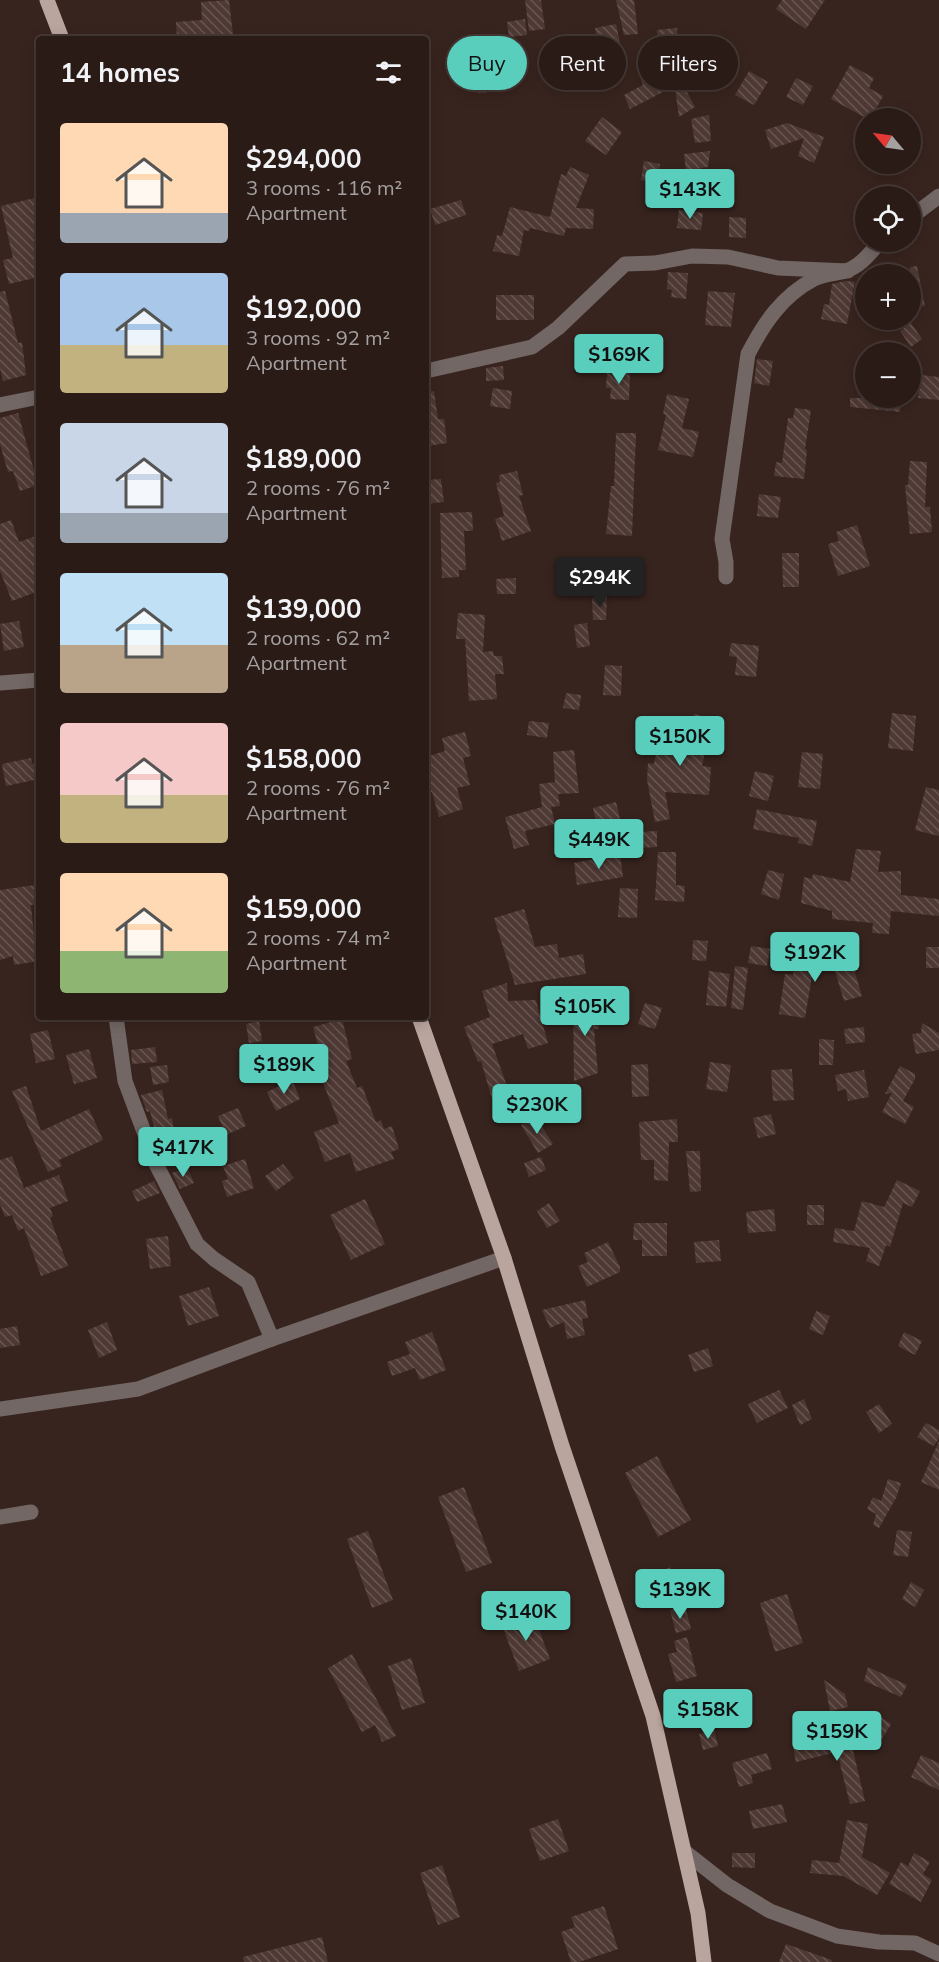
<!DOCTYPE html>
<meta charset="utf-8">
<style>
:root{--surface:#2a1b17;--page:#322420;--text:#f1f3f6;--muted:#a5a1a1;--line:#463936;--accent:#5acebd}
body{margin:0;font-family:Mulish,sans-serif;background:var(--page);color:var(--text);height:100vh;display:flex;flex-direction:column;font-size:22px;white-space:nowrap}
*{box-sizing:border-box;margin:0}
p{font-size:20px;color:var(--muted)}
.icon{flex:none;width:33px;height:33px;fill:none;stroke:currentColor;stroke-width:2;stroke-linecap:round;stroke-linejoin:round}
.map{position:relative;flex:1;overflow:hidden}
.panel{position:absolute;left:36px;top:36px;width:393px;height:984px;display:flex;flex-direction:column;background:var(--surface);border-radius:6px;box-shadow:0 3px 15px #0003,0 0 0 2px var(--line)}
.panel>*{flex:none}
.guide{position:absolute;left:447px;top:36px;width:402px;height:54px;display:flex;gap:12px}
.needle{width:39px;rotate:299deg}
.tools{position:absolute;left:855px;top:108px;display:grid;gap:12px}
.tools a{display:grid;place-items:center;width:66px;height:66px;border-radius:50%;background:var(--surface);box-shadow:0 3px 15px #0003,0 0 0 2px var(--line);font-size:30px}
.price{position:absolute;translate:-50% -51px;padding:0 14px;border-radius:6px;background:var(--accent);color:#111;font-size:20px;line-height:39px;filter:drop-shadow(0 2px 3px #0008)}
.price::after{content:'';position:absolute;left:50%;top:36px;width:18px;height:14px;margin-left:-9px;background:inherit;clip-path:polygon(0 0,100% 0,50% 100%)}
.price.active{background:#222;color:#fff}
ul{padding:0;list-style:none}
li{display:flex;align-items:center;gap:18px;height:150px;padding:0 24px}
li span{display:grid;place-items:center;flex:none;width:168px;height:120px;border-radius:6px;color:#555}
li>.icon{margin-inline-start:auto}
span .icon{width:72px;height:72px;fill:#fffc;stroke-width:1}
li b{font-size:26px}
h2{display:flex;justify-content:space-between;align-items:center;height:72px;padding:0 24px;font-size:26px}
.chip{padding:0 21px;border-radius:27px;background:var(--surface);box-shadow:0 3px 15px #0003,0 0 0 2px var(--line);font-size:21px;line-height:54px}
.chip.active{background:var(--accent);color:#111}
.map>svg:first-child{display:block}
</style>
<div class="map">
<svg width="939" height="1962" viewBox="0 0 939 1962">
<defs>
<pattern id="building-back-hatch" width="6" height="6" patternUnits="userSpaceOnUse" patternTransform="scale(1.5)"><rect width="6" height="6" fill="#4f3934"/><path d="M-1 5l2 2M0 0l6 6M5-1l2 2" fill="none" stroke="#695652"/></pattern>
</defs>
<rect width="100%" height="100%" fill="#38241f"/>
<g fill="url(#building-back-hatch)">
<polygon points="229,0 233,34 177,39 176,22 202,20 201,2"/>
<polygon points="525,0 541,0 545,29 529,31"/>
<polygon points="616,0 634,0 638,34 624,35"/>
<polygon points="782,0 825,0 806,29 776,9"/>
<polygon points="525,19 527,35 509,37 507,22"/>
<polygon points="616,24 620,43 598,47 595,28"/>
<polygon points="677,28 678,45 659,47 657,30"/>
<polygon points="662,62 671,88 630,109 624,95 643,85 638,71"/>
<polygon points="850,65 874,78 869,88 883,96 871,118 866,118 831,99"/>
<polygon points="473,67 487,68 486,93 472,92"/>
<polygon points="673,67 695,107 679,117 672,68"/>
<polygon points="749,71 768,82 754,105 735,95"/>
<polygon points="796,78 813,86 803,105 786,97"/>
<polygon points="709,115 711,141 695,143 691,119"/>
<polygon points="602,117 622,132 606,155 585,141"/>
<polygon points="787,123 824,137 814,163 798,156 804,138 771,149 765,130"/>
<polygon points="710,151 708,167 686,171 684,154"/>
<polygon points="644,161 660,164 657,183 641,180"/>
<polygon points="570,167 589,175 576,208 594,209 593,229 566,228 564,236 530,228 529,231 524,230 519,256 493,251 497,235 502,236 510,207 550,217 561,174 566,176"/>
<polygon points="39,197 39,277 9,284 3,260 13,258 1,206"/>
<polygon points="461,200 466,215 435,225 430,209"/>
<polygon points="679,210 703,213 701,230 677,228"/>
<polygon points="729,217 746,218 746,238 729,237"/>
<polygon points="917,266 925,306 910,309 910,267"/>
<polygon points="668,272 688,273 686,299 671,297 672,290 667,289"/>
<polygon points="846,281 855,282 847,324 821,319 824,304 829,305 832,284"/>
<polygon points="5,291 18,343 22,342 26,375 3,381 0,368 0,292"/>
<polygon points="708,291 735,293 731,327 705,325"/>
<rect x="496" y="295" width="38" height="25"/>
<polygon points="911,323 922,339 911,347 900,331"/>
<polygon points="757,359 773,361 769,386 754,383"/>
<polygon points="503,366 504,380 486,381 486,368"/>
<polygon points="607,371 630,372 629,400 610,399 611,388 606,388"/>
<polygon points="921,375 939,377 939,400 918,398"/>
<polygon points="493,388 512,391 510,409 490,406"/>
<polygon points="434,391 438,419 444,419 447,443 428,446 426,392"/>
<polygon points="667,394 689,399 682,428 699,432 693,457 658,450 666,415 663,414"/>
<polygon points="850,398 901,398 900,412 850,407"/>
<polygon points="795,408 811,410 805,449 807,450 804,479 774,476 776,462 782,463 788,418 793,418"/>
<polygon points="18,413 38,485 20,491 13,471 8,472 0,444 0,418"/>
<polygon points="616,433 636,433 632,536 606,534 611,486 614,486"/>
<polygon points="910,461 927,462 925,507 930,507 932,532 910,534 905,485 908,485"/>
<polygon points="517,471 523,495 519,496 531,531 502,541 495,519 504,516 496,483 500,482 499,475"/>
<polygon points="441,479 444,502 426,504 426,480"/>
<polygon points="759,494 781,497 778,518 757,516"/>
<polygon points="472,512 473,531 464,531 466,570 459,570 459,577 442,578 440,513"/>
<polygon points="11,520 19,542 39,535 39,591 12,601 0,571 0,524"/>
<polygon points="857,525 870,566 838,576 828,544 839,541 836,532"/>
<polygon points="782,553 799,553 799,587 783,587"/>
<polygon points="516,578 516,594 497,594 496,579"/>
<polygon points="607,597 606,620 593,620 592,598"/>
<polygon points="458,613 485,615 483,652 493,651 494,656 502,656 504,674 495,674 497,699 469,701 465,639 456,639"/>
<polygon points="19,621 24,647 4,651 0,624"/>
<polygon points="587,623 590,646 577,648 574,625"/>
<polygon points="731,643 759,646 756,677 735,675 737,657 729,656"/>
<polygon points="605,665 622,666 621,696 603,695"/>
<polygon points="566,693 581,695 579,710 563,708"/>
<polygon points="892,713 916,716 913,751 888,748"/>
<polygon points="694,714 712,718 702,766 711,767 709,795 665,792 670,819 655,822 647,780 648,763 654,764 660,734 689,740"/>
<polygon points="529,721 549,723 547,738 527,735"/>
<polygon points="465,732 471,756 463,758 470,785 457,788 463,809 439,817 432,792 426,794 426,757 445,751 442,738"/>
<polygon points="574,750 579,793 558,794 560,806 551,807 555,824 525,831 529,845 514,849 505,817 542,807 539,784 555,782 553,752"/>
<polygon points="802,752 823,754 820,789 798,787"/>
<polygon points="31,758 32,764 39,762 39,779 6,786 2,764"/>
<polygon points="755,771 774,776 768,801 749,796"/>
<polygon points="926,787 939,790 939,836 915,830"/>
<polygon points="616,802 620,819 597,825 593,808"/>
<polygon points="757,809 817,821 812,846 798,843 799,838 753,829"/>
<polygon points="657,831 657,847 639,848 639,832"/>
<polygon points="856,849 881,851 878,872 901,871 901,895 939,899 939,916 891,911 889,934 872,933 873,923 832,919 832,911 801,903 804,877 812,879 813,874 850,882"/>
<polygon points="658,852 676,852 676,885 685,886 684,902 655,900"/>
<polygon points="620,854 623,877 577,885 574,863"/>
<polygon points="768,870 784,874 779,900 761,894"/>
<polygon points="35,885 38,904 31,905 34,937 39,936 39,961 14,965 13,956 0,960 0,890"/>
<polygon points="620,888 638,889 637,918 618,917"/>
<polygon points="524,909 535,947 557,944 559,958 583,954 586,974 515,985 494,918"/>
<polygon points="693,940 708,941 706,961 692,960"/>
<polygon points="751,946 770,949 767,966 748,963"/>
<rect x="926" y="947" width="13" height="21"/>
<polygon points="796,953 852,963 862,996 844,1001 834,968 813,970 805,1018 779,1014 785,974 793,975"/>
<polygon points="735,966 748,968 743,1010 731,1008"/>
<polygon points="709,971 730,974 726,1007 706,1005"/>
<polygon points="507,983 508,1001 536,1000 548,1043 528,1049 523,1034 492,1044 512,1100 494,1106 481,1061 478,1062 464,1027 490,1017 482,991"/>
<polygon points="573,999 599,999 599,1029 594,1029 598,1073 574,1081"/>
<polygon points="645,1003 662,1008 655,1029 638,1024"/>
<polygon points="342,1019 352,1059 346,1061 357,1088 362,1086 376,1122 381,1120 384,1129 392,1126 399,1149 391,1152 394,1159 356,1172 350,1153 325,1162 314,1132 339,1123 323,1083 328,1081 313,1027"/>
<polygon points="259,1021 262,1041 249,1043 246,1024"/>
<polygon points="922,1023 939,1033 939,1050 916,1054 912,1034 921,1033"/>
<polygon points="864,1027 865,1042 846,1044 844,1029"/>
<polygon points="48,1030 55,1059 36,1063 30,1034"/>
<polygon points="819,1039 834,1040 833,1065 819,1065"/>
<polygon points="155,1047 157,1062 132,1064 131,1050"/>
<polygon points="89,1049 97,1078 74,1084 66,1055"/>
<polygon points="710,1062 731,1065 727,1092 706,1089"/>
<polygon points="648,1064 649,1096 632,1097 631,1065"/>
<polygon points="167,1065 169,1082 153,1085 150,1067"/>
<polygon points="900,1066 915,1074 915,1079 903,1101 914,1107 905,1124 882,1112 892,1093 885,1094"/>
<polygon points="792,1069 794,1100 773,1101 771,1070"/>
<polygon points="864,1070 869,1097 848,1101 846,1089 838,1091 835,1075"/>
<polygon points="292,1080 300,1099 276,1111 267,1092"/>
<polygon points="26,1086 41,1131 89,1109 103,1140 59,1160 62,1166 48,1172 12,1091"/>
<polygon points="162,1090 168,1119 172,1118 175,1135 157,1138 150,1111 147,1112 141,1095"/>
<polygon points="238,1108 246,1126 226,1135 218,1116"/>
<polygon points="771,1114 776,1134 758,1138 753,1118"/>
<polygon points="535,1116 553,1144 538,1153 521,1125"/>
<polygon points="677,1119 678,1142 669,1142 668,1181 654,1180 654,1160 641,1160 639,1122"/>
<polygon points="686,1151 700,1151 701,1191 690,1192"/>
<polygon points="12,1156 24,1188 59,1175 68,1201 50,1208 53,1216 50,1218 68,1266 41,1276 24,1228 18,1231 12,1215 5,1217 0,1204 0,1160"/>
<polygon points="541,1157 546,1170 529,1177 524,1163"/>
<polygon points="245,1159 254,1188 227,1197 222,1181 228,1179 223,1166"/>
<polygon points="283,1164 294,1178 276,1191 265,1176"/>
<polygon points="187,1167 194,1183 180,1189 172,1173"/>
<polygon points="897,1180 920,1191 912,1207 903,1203 890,1247 886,1245 879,1266 866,1261 870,1248 833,1242 835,1228 854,1231 862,1201 884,1207"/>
<polygon points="154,1181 160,1193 137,1202 132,1191"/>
<polygon points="365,1199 385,1244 351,1260 330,1215"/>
<polygon points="549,1203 560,1221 547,1228 537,1211"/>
<rect x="807" y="1205" width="17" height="20"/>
<polygon points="774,1209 776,1231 748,1233 746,1212"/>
<polygon points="634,1223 667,1223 667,1256 642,1256 642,1240 633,1240"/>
<polygon points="168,1236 171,1266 150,1269 146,1239"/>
<polygon points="719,1240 721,1261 696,1263 694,1242"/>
<polygon points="608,1242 620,1267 620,1272 587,1287 578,1266 588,1262 584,1253"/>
<polygon points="209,1287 219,1316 188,1326 179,1296"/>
<polygon points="585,1300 588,1318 582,1319 585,1335 567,1339 564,1322 550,1328 542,1310"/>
<polygon points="816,1311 830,1316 823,1335 809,1329"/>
<polygon points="107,1322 117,1350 99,1358 88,1330"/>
<polygon points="17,1326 20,1345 0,1348 0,1329"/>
<polygon points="432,1332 446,1370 420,1380 415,1368 392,1376 387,1362 410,1354 405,1342"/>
<polygon points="904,1332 922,1341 915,1355 898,1346"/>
<polygon points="708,1348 713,1366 694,1372 688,1355"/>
<polygon points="779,1390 788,1408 757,1423 748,1404"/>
<polygon points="804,1399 812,1419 800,1425 792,1405"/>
<polygon points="879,1404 892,1424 879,1433 866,1412"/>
<polygon points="926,1423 939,1430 939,1438 934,1446 917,1437"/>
<polygon points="939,1441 939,1490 921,1482"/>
<polygon points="657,1456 691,1520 658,1537 625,1473"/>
<polygon points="888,1479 901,1483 896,1498 879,1528 873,1525 876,1514 867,1509 873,1497 881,1501"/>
<polygon points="464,1487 492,1563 466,1572 438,1497"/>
<polygon points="897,1530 912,1532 908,1557 893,1555"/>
<polygon points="368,1531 393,1600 372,1608 347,1539"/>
<polygon points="670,1567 677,1580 671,1583 672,1585 649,1594 644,1580"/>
<polygon points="911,1582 924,1590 915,1607 902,1599"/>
<polygon points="787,1594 803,1643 775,1652 760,1603"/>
<polygon points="685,1606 691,1629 676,1633 670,1610"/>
<polygon points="533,1614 550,1659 519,1671 502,1625"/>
<polygon points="687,1637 697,1676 676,1682 668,1654 677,1652 674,1641"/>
<polygon points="352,1654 387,1719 396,1736 382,1742 375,1725 362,1732 328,1668"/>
<polygon points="411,1658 425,1703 402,1710 388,1666"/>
<polygon points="868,1667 907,1685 901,1697 864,1681"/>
<polygon points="824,1680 845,1694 848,1707 830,1711"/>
<polygon points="731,1696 736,1712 717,1719 711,1702"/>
<polygon points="873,1712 891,1724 877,1747 858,1735"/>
<polygon points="714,1730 718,1746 703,1750 699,1734"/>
<polygon points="849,1734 865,1801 850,1804 837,1752 796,1762 793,1747"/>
<polygon points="767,1753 772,1769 751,1775 753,1783 739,1787 732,1763"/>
<polygon points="921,1755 939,1763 939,1790 911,1777"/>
<polygon points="782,1804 787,1822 753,1829 749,1811"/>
<polygon points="558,1819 569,1851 540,1861 529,1829"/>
<polygon points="847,1820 868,1824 862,1857 890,1873 877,1895 843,1876 810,1873 812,1860 839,1863"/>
<polygon points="732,1853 755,1853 755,1868 732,1867"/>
<polygon points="914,1853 930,1862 923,1874 932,1880 921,1902 889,1884 901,1862 908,1866"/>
<polygon points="442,1865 460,1917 438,1925 420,1873"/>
<polygon points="604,1906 618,1949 579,1962 571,1962 561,1932 575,1927 571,1917"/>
<polygon points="322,1937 328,1962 244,1962 243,1957"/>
<polygon points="786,1944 832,1960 832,1962 779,1962"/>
</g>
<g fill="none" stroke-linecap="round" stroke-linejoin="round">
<g stroke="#726764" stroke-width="15">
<polyline points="910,218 939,196"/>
<polyline points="426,371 532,347 558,328 625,264 655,263 692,256 728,257 778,268 848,271"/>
<polyline points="0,405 39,397"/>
<path d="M 726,577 L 726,562 L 722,539 L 748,354 C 764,323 782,296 814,279 C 823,274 835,274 845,271 C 860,267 870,253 880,242"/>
<polyline points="0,683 39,680"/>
<polyline points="116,1017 125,1081 156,1164 197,1244 214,1259 248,1282 272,1339"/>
<polyline points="0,1409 138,1389 272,1339 504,1258"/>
<polyline points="0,1517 31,1512"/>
<polyline points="685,1852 727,1885 770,1911 837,1936 879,1942 915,1943 939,1954"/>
</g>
<g stroke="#baa49e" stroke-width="15">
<polyline points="47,0 62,39"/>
<polyline points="419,1017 504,1258 562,1446 653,1716 698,1913 704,1962"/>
</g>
</g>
</svg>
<div class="tools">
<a><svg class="needle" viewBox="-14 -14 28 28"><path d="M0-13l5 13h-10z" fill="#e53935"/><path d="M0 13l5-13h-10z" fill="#a5a1a1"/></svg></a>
<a><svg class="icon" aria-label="locate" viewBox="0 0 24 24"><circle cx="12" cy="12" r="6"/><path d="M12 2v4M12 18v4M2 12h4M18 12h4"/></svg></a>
<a>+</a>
<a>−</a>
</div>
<b class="price" style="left:690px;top:220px">$143K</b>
<b class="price" style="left:619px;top:385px">$169K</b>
<b class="price active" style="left:600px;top:608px">$294K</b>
<b class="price" style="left:680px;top:767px">$150K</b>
<b class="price" style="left:599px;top:870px">$449K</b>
<b class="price" style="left:815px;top:983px">$192K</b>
<b class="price" style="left:585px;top:1037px">$105K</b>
<b class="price" style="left:284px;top:1095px">$189K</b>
<b class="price" style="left:537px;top:1135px">$230K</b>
<b class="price" style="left:183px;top:1178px">$417K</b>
<b class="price" style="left:680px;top:1620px">$139K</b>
<b class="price" style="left:526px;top:1642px">$140K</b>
<b class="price" style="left:708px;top:1740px">$158K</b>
<b class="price" style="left:837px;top:1762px">$159K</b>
<div class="guide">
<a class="chip active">Buy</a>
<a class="chip">Rent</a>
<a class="chip">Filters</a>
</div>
<section class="panel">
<h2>14 homes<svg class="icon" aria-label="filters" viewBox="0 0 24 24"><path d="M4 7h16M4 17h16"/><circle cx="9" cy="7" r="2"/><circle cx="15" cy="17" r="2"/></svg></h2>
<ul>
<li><span style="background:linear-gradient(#ffd9b3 75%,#9aa5b1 0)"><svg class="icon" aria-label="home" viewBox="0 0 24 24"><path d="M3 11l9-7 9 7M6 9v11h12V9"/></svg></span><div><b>$294,000</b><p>3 rooms · 116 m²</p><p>Apartment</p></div></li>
<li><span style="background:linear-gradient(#a9c7e8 60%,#c2b280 0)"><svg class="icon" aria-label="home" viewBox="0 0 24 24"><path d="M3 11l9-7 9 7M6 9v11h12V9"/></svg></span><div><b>$192,000</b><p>3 rooms · 92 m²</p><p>Apartment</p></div></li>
<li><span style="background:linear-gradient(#c9d6e8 75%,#9aa5b1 0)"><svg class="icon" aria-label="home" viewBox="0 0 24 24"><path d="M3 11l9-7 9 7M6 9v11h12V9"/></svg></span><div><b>$189,000</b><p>2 rooms · 76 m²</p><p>Apartment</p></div></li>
<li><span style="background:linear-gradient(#bfe0f5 60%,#b9a48a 0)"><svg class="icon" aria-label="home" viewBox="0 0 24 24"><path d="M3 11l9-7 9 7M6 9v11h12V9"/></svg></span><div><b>$139,000</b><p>2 rooms · 62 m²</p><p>Apartment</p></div></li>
<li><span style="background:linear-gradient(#f6c9c9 60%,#c2b280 0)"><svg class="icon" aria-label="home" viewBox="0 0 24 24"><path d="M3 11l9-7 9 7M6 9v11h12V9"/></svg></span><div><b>$158,000</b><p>2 rooms · 76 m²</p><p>Apartment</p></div></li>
<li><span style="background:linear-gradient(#ffd9b3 65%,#8fb573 0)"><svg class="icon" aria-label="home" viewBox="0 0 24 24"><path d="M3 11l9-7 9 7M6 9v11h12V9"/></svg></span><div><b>$159,000</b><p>2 rooms · 74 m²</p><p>Apartment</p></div></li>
</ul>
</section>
</div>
